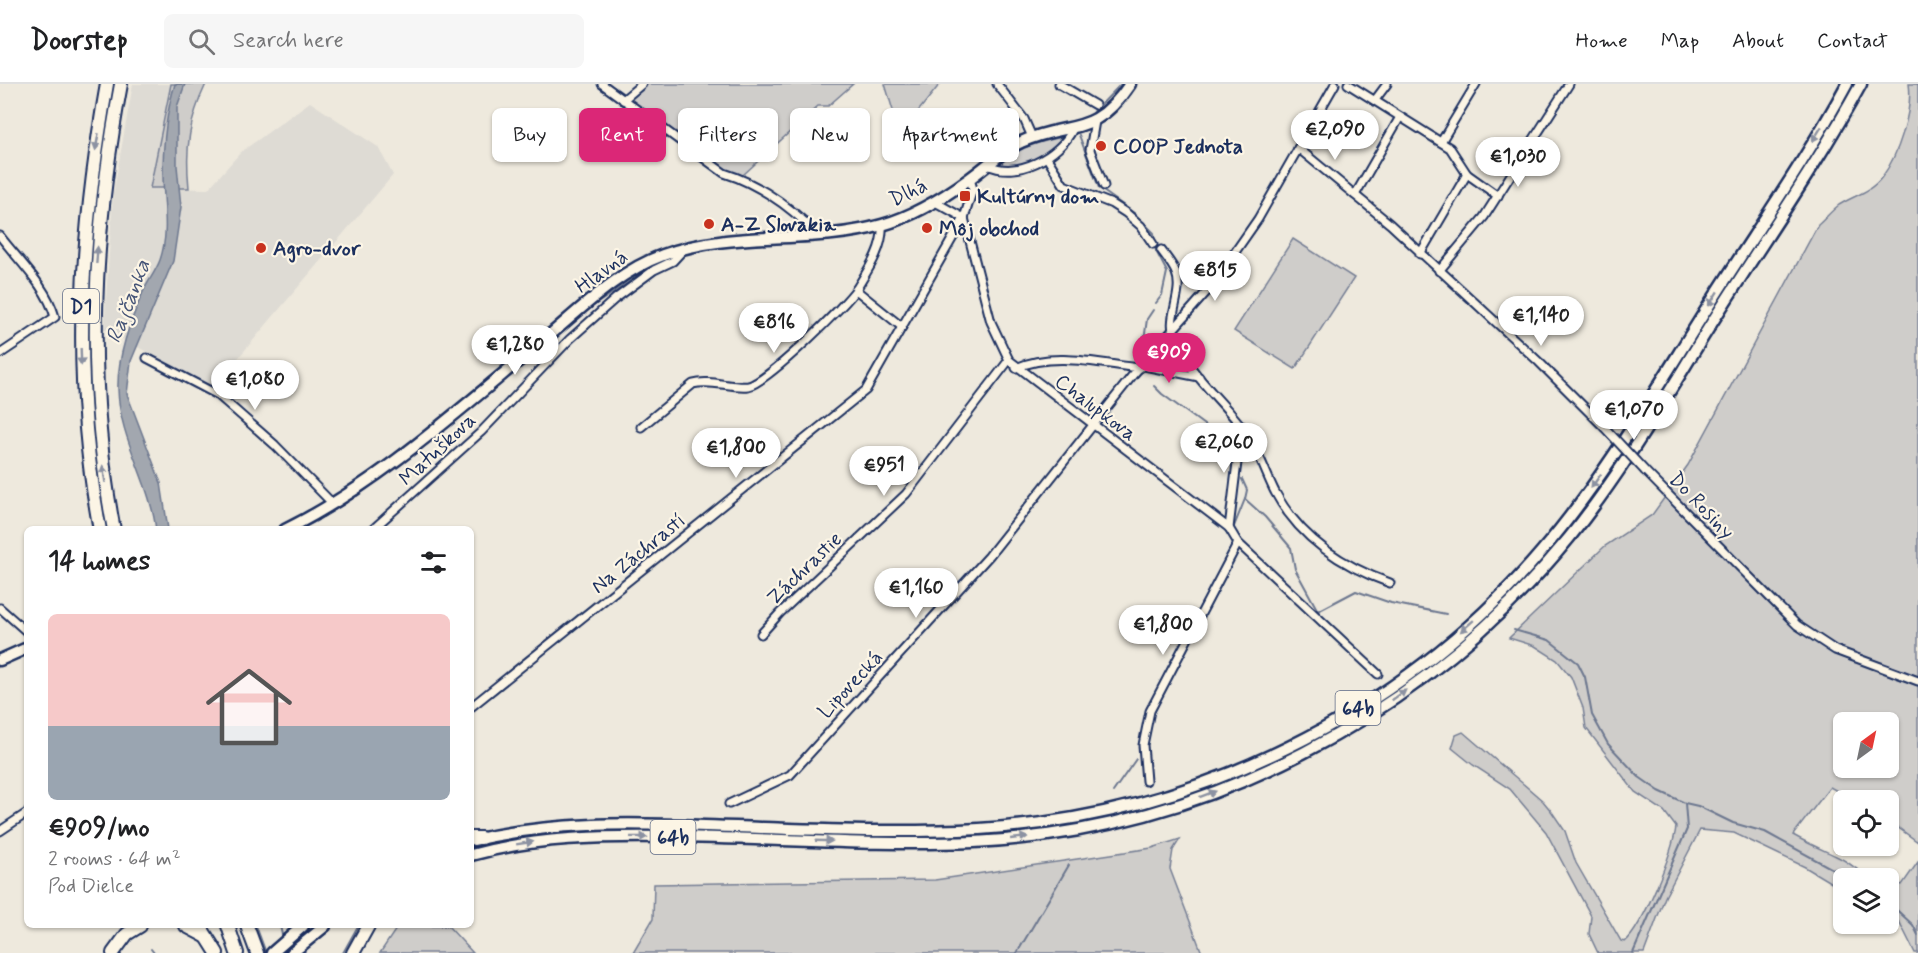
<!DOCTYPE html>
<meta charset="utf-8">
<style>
:root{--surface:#fff;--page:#f6f6f6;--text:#202124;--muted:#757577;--line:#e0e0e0;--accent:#db2777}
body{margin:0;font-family:Mynerve,sans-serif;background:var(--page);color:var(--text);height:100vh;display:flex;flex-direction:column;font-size:22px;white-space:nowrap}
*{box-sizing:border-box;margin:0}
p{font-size:20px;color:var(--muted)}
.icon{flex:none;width:33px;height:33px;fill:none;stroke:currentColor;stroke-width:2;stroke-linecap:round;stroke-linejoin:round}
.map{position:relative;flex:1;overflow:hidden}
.sheet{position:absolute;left:24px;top:442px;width:450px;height:402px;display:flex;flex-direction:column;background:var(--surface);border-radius:9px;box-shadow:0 2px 4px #0004}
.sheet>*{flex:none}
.banner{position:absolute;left:492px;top:24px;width:570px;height:54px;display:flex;gap:12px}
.needle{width:39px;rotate:33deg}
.controls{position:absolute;left:1833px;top:628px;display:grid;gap:12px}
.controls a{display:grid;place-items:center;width:66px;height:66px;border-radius:9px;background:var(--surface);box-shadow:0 2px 4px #0004;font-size:30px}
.price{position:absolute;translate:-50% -51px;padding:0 14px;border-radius:21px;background:#fff;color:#222;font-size:20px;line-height:39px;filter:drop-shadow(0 2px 3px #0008)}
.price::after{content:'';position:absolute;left:50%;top:36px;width:18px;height:14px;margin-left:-9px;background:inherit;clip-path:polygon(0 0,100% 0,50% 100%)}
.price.current{background:var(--accent);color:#fff}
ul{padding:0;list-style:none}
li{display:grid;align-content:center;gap:12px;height:318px;padding:0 24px}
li+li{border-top:2px solid var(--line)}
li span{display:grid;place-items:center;height:186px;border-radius:9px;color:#555}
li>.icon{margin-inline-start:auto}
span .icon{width:108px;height:108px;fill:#fffc;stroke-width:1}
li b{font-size:26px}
h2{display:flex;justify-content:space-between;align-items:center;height:72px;padding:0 24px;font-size:26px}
.tag{padding:0 21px;border-radius:9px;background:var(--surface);box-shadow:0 2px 4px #0004;font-size:21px;line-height:54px}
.tag.current{background:var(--accent);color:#fff}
header{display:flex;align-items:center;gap:36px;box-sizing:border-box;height:84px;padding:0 30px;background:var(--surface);border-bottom:2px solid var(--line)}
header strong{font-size:28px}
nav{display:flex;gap:33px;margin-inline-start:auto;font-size:21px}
.search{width:420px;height:54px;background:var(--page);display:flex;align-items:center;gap:15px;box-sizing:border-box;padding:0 21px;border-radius:9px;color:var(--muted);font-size:22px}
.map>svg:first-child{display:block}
</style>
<header>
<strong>Doorstep</strong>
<div class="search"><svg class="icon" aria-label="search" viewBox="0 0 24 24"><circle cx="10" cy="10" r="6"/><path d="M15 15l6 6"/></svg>Search here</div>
<nav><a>Home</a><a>Map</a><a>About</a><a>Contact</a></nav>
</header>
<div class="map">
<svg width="1918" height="869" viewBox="0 0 1918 869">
<rect width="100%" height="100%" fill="#eee9dd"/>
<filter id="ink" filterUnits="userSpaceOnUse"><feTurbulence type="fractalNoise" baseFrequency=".0167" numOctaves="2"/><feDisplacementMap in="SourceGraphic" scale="12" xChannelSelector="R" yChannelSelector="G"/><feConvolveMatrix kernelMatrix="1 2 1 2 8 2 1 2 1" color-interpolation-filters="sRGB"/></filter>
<g filter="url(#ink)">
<polygon fill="#dedbd4" points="133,0 171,0 151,104 208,105 241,68 310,18 378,63 393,91 228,286 222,308 104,245 113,111"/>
<g fill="#cfcdca" stroke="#757e94" stroke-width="1.5" fill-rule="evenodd">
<path d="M 171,0 L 206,0 C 189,36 185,65 189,104 L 150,104 Z"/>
<polygon points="647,0 853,0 828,22 818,22 743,91 729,89 631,20 631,14"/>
<polygon points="885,0 940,0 900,50"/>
<path d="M 1909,0 L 1918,0 L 1918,758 L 1889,737 L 1888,717 L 1855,717 L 1830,703 L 1793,751 C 1807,759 1821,765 1836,772 C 1856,781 1858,791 1881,795 L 1844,795 L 1843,806 L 1805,783 L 1734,749 L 1700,746 L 1665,813 L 1644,869 L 1598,869 L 1589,850 L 1591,832 L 1546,748 L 1510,705 L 1473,681 L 1452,664 L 1456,651 L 1463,648 L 1543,717 L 1552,728 L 1565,747 L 1576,779 L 1621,857 L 1625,858 C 1643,842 1673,768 1676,743 L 1664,727 L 1635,708 L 1586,644 L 1583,624 L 1571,593 L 1557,576 L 1535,562 L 1509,554 L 1605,462 L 1652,431 L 1688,381 L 1818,141 C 1825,135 1831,127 1839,121 C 1853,112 1871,108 1882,93 C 1898,72 1913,26 1909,0 ZM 1844,639 L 1888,639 L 1888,684 L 1844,684 Z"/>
<path d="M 1066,52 C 1047,74 1028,83 999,82 C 1013,63 1043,58 1066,52 Z"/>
<polygon points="1293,155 1354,194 1295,285 1234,247"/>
<polygon points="1180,755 1173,766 1170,785 1202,869 633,869 653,835 654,800 935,796 1152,764"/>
<polygon points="1918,778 1918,869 1915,869 1900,839 1889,831 1888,797 1902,801"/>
<polygon points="398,842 448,842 473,869 380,869"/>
</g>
<path fill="#a2a7af" stroke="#6c778f" stroke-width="1.5" d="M 175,0 L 185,0 L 177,23 L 177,82 L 181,123 L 173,177 L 131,277 L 127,310 L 161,399 L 168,445 L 156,446 C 150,397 119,355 118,305 C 117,273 130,238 143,208 C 148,197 156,187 160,176 C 170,147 163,119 163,90 C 163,59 166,29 175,0 Z"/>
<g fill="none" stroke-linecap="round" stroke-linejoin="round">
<g stroke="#6c778f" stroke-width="2">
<polyline points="1091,31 1121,0"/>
<polyline points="1079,51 1099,104 1134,129 1154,149 1156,167 1167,188 1162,211 1156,219"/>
<polyline points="583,229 655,180"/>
<polyline points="1143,264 1147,235 1153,226"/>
<polyline points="1154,302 1162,310 1215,349"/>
<polyline points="459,333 524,279"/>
<polyline points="1242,395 1247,406 1245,415 1265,433 1291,464 1295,485 1318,527 1356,507 1391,519 1446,530"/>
<polyline points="357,412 388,389"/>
<polyline points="349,417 352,415"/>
<polyline points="323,433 346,419"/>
<polyline points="1233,445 1245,415"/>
<polyline points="299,446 318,436"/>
<polyline points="1514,546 1549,556 1578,579 1585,593 1592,631 1608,660 1639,693 1659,707 1685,719 1698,722 1733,739 1765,748 1851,795"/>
<polyline points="1113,708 1136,675"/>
<polyline points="1888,818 1913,841 1918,851"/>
<polyline points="256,842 266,869"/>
<polyline points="280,842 283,855"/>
<polyline points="151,865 154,869"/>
<polyline points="343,869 358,842"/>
<polyline points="1017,869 1069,781"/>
<polyline points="1633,869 1687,745 1685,719"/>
</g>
<g stroke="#1b2f5e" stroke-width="11">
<g id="minor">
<path d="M 602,0 L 724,89 C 756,99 782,117 806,139 L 808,150"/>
<polyline points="997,0 1024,35 1032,53"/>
<polyline points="1059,0 1095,21"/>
<polyline points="1348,0 1450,64 1467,90 1498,112"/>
<polyline points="623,16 642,0"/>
<polyline points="1375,16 1387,0"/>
<polyline points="1095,37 1090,66 1104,102"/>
<polyline points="1441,58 1476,0"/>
<polyline points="1298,64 1390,140 1539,278 1604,343"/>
<polyline points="1047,74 1064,101 1112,120 1126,129 1141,142 1153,160"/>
<path d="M 988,81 C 1017,95 1059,73 1073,45"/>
<polyline points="1355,111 1400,33"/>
<polyline points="935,118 964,134"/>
<polyline points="964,134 991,238 1009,276 1229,444 1238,459 1378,590"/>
<path d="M 0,152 C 19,177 47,203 55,233 L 0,270"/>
<path d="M 1161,166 C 1166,173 1173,181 1176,189 C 1184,208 1167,232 1174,252 C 1187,289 1222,316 1245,347 C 1258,365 1265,388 1275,408 C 1299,453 1342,482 1390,499"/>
<polyline points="1420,170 1467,90"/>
<polyline points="1439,187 1484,133 1569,0"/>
<polyline points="856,206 902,243"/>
<polyline points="147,274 218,311 275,361 332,419"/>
<polyline points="1144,282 1199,293"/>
<path d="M 1016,284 C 1053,267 1101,280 1140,284"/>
<path d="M 641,343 L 693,300 C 711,295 730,304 748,302 C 766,299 846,221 857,204 C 868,186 884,163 882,141"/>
<polyline points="1645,387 1797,541 1835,566 1918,597"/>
<polyline points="1229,444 1239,362 1246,349"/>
<polyline points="372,446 481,348 570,255 615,215 654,186 673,177 684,165"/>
<polyline points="0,524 27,548"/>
<polyline points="761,550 780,529 906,410 1009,276"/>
<polyline points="471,623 866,306 964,134 973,105 970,95"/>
<polyline points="1146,697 1143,661 1150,627 1238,459"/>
<polyline points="729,720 790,691 989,472 1132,292 1210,204 1258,135 1335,0"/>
<polyline points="0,747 27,729"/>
</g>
</g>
<g stroke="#1b2f5e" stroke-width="15">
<g id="primary">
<path d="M 285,446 C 378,400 459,326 539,260 C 577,229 616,188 663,171 C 733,145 812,161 882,141 C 914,132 943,114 969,95 C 986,83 1002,67 1021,58 C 1071,36 1093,55 1130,0"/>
<polyline points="0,576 27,564"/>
</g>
</g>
<g stroke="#1b2f5e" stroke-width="15">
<g id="trunk">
<path d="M 474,756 C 551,738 626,739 705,742 C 796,745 888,750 979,745 C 1193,733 1403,631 1542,467 C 1605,393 1654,308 1706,226 C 1753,151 1805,78 1847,0"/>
<path d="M 471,771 C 536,753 602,752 670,753 C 771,754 873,762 974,758 C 1205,747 1424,632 1569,454 C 1626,384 1670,305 1718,229 C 1766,153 1818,79 1861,0"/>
<polyline points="272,869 303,842"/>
<polyline points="292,869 325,842"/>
</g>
</g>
<g stroke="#1b2f5e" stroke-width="16">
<g id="motorway">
<path d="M 100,446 C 71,293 80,152 107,0"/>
<path d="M 114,446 C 85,296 93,149 121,0"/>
<polyline points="471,754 481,754"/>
<polyline points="186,842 205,852"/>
<polyline points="200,842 217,869"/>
<polyline points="228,842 237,869"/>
<polyline points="247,842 257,869"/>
<polyline points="113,869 127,850 140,842"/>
<polyline points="353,869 368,842"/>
</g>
</g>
<use href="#minor" stroke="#fcf5e5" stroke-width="7"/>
<use href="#primary" stroke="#fcf5e5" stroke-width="10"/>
<use href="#trunk" stroke="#fcf5e5" stroke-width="10"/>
<use href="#motorway" stroke="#fcf5e5" stroke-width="12"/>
<g stroke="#1b2f5e" stroke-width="11" stroke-linecap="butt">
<polyline id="minor-bridge" points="1604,343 1645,387"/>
</g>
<use href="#minor-bridge" stroke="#fcf5e5" stroke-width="7"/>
</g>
<defs><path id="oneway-solid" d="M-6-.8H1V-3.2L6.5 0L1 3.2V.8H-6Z" transform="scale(1.5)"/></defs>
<g fill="#8c92a2">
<use href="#oneway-solid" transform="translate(1817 50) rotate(122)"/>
<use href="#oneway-solid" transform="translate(97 58) rotate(100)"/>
<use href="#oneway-solid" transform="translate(97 171) rotate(-86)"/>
<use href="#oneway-solid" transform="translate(1713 215) rotate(122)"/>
<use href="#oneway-solid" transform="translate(81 273) rotate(88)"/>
<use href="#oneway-solid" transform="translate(104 390) rotate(-99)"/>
<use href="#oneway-solid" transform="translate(1596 397) rotate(125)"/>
<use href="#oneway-solid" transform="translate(1467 542) rotate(139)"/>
<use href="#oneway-solid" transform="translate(1399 611) rotate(-36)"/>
<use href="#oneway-solid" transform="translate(1208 710) rotate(-20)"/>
<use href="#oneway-solid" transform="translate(639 753) rotate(1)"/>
<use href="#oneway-solid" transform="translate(1019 754) rotate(-6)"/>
<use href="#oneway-solid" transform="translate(824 757) rotate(2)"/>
<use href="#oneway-solid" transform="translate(525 759) rotate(-9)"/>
</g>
</g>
<g fill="#c8321e" stroke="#fcf5e5" stroke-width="2">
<circle cx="1101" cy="62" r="6"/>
<rect x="959" y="106" width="12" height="12" rx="3"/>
<circle cx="709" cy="140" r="6"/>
<circle cx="927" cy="144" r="6"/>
<circle cx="261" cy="164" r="6"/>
</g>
<g text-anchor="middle" stroke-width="4.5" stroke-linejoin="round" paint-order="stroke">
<g fill="#fcf5e5" stroke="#5e6a86" stroke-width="1.5">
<rect x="63" y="205" width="36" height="34" rx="4.5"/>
<rect x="1335.5" y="607" width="45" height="34" rx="4.5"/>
<rect x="650.5" y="736" width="45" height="34" rx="4.5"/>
</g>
<g font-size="20" font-weight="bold" fill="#1b2f5e">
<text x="81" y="229">D1</text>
<text x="1358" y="631">64b</text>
<text x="673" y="760">64b</text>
</g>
<g font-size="21" font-weight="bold" fill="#1b2f5e" stroke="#fcf5e5" text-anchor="start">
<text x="1113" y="69">COOP Jednota</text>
<text x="977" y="119">Kultúrny dom</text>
<text x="721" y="147">A-Z Slovakia</text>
<text x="939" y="151">Môj obchod</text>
<text x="273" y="171">Agro-dvor</text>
</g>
<g font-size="21" fill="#1b2f5e" stroke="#fcf5e5">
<text transform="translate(908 108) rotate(-26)" y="7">Dlhá</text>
<text transform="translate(601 187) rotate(-36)" y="7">Hlavná</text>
<text transform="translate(1096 323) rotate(37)" y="7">Chalupkova</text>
<text transform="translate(437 365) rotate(-43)" y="7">Matuškova</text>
<text transform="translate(1702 421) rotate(46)" y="7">Do Rosiny</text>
<text transform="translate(638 469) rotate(-39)" y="7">Na Záchrastí</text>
<text transform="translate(804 484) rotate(-44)" y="7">Záchrastie</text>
<text transform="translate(850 600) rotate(-47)" y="7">Lipovecká</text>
</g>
<g font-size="22" font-style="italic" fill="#445376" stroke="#fcf5e5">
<text transform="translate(127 217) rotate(-69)" y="8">Rajčanka</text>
</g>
</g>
</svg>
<div class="controls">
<a><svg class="needle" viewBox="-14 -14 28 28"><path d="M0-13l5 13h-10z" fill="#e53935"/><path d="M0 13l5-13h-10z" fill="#757577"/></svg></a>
<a><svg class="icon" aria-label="locate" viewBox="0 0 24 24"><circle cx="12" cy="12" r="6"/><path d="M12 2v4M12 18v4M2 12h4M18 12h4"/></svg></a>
<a><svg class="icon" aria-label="layers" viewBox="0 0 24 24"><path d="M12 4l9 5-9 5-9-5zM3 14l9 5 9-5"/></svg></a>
</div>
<b class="price" style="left:1335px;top:77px">€2,090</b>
<b class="price" style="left:1518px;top:104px">€1,030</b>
<b class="price" style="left:1215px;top:218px">€815</b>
<b class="price" style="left:1541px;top:263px">€1,140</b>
<b class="price" style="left:774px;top:270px">€816</b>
<b class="price" style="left:515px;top:292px">€1,280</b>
<b class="price current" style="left:1169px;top:300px">€909</b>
<b class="price" style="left:255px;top:327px">€1,080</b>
<b class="price" style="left:1634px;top:357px">€1,070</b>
<b class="price" style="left:1224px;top:390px">€2,060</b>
<b class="price" style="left:736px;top:395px">€1,800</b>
<b class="price" style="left:884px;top:413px">€951</b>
<b class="price" style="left:916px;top:535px">€1,160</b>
<b class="price" style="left:1163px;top:572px">€1,800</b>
<div class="banner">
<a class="tag">Buy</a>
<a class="tag current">Rent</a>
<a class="tag">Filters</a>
<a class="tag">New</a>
<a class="tag">Apartment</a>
</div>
<section class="sheet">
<h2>14 homes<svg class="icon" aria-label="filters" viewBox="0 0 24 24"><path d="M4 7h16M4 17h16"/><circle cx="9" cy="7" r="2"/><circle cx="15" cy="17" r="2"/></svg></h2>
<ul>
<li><span style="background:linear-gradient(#f6c9c9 60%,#9aa5b1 0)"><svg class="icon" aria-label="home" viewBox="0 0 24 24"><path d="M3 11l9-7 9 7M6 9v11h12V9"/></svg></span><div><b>€909/mo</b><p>2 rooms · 64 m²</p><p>Pod Dielce</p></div></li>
</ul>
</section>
</div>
